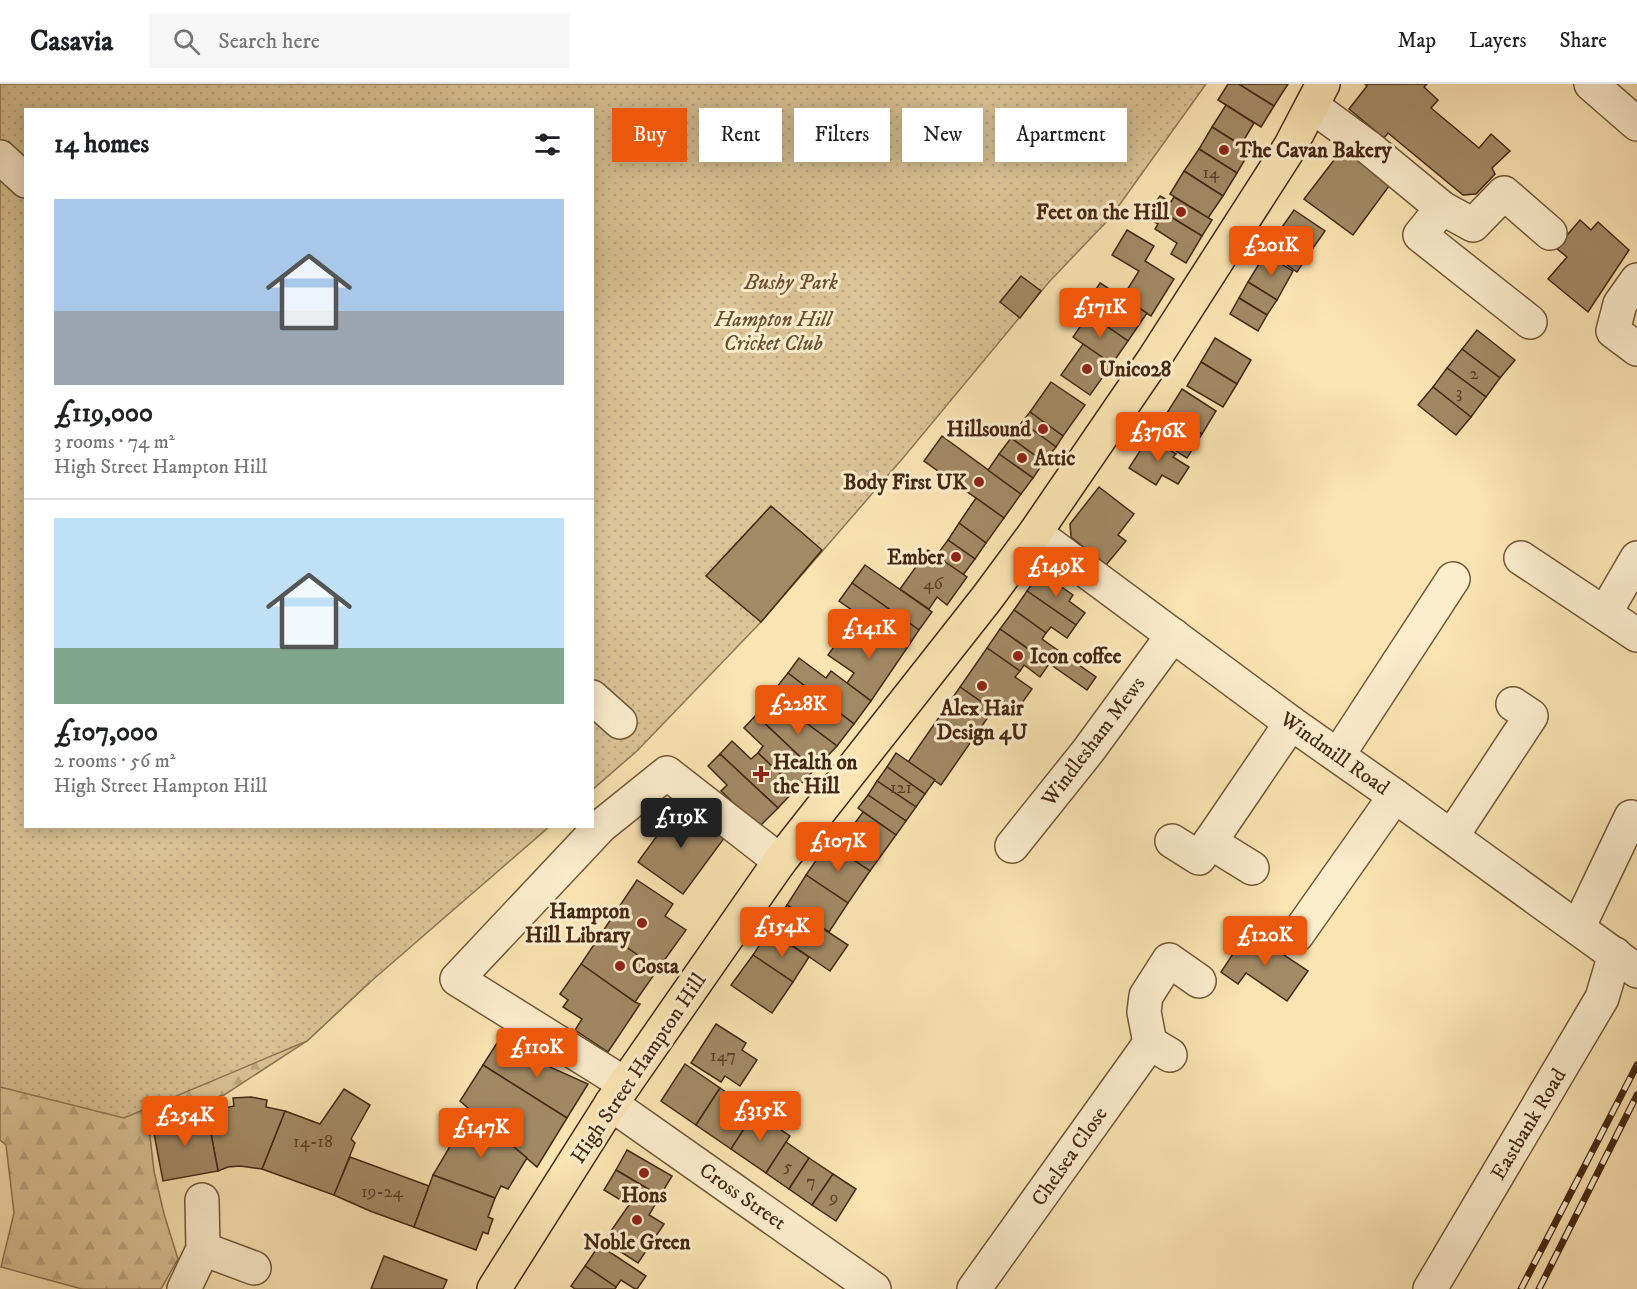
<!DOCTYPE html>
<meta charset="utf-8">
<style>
:root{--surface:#fff;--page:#f6f6f6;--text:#202124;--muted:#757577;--line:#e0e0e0;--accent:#ea580c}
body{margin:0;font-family:"IM FELL DW Pica",serif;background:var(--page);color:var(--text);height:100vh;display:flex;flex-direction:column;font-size:22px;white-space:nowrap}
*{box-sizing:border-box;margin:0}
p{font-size:20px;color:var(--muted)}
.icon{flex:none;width:33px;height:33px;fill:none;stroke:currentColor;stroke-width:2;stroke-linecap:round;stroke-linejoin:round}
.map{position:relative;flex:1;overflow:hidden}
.panel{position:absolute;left:24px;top:24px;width:570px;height:720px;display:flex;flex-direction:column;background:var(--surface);border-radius:0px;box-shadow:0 3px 15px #0003}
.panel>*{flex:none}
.hud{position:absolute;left:612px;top:24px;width:570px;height:54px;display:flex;gap:12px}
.price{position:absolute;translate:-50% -51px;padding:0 14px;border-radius:6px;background:var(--accent);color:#fff;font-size:20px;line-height:39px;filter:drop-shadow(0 2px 3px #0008)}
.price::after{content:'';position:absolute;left:50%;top:36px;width:18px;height:14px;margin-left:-9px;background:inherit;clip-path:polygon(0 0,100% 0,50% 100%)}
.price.active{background:#222;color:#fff}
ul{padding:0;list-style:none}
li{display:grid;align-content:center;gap:12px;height:318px;padding:0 30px}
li+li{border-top:2px solid var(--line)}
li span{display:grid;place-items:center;height:186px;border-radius:0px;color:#555}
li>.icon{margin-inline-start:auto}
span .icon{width:108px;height:108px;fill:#fffc;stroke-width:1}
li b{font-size:26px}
h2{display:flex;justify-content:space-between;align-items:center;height:72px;padding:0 30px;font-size:26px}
.chip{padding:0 21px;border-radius:0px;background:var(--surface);box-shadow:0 3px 15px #0003;font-size:21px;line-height:54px}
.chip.active{background:var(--accent);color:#fff}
header{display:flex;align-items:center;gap:36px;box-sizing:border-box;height:84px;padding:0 30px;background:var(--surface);border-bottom:2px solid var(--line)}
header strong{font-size:28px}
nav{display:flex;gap:33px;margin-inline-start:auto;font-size:21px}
.search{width:420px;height:54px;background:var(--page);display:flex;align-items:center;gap:15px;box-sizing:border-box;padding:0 21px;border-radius:0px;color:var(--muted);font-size:22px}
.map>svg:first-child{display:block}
</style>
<header>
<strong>Casavia</strong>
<div class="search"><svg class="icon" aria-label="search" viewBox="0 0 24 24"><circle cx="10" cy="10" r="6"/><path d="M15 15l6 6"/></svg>Search here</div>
<nav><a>Map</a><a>Layers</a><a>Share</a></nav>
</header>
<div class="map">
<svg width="1637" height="1205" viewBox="0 0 1637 1205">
<defs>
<pattern id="forest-firs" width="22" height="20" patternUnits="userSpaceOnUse" patternTransform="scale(1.5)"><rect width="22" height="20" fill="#dbc497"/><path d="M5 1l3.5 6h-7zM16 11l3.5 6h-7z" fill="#bda881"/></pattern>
<pattern id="park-dots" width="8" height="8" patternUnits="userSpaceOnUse" patternTransform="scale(1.5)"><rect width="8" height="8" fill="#dbc497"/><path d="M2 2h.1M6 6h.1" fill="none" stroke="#bda881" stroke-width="1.8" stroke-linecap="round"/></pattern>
</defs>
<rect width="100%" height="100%" fill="#fae4b2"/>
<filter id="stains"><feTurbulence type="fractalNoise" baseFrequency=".00333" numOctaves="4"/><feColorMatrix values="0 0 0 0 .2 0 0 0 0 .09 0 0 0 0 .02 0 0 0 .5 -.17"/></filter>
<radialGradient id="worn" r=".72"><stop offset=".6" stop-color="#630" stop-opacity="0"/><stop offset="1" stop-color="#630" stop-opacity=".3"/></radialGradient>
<polygon fill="url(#forest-firs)" stroke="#8f7654" stroke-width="1.5" points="0,899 369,899 307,957 224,1011 148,1035 154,1087 164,1130 178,1175 161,1205 82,1205 1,1183 14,1129 6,1061 0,1056"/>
<polygon fill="url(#park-dots)" stroke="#8f7654" stroke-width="1.5" points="0,0 1206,0 1110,134 1049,198 903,374 761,538 637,667 593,705 592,26 26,26 26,742 549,743 369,899 307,957 124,1034 0,1003"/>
<g fill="#a28a65" stroke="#432811" stroke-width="1.5">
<polygon points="1228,0 1239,0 1274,22 1261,43 1218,16"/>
<polygon points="1239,0 1288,0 1274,22"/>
<polygon points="1365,0 1427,0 1424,3 1438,16 1431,24 1479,64 1491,50 1510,67 1492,84 1495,90 1476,110 1463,111 1388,49 1384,54 1349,25 1367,2"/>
<polygon points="1226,21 1254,39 1241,61 1212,43"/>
<polygon points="1212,43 1250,67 1237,89 1199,65"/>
<polygon points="1344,63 1392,98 1353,151 1304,115"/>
<polygon points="1199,65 1237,89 1223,112 1184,87"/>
<polygon points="1184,87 1223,112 1208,134 1170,110"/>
<polygon points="1160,112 1171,118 1174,113 1212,136 1202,152 1153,122"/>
<polygon points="1153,122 1202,152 1186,179 1171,170 1177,159 1155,145 1158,140 1147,133"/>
<polygon points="1294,126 1325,147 1311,167 1280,146"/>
<polygon points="1580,136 1591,146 1598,138 1629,166 1588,228 1548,195 1567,173 1556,164"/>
<polygon points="1127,146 1154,162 1145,177 1174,195 1151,232 1122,214 1139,187 1112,171"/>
<polygon points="1280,146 1311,167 1297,188 1266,166"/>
<polygon points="1265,170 1293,187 1277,216 1248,198"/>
<polygon points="1021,192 1041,207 1020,234 1000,218"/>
<polygon points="1248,198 1277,216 1267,231 1239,214"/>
<polygon points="1100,199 1147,229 1128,257 1089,230 1095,220 1089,216"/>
<polygon points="1239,214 1267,231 1258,247 1230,230"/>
<polygon points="1089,230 1128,257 1112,280 1073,253"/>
<polygon points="1477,246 1515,276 1500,294 1462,265"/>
<polygon points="1215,254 1251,276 1237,300 1201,278"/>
<polygon points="1083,260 1112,280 1090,311 1061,291"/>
<polygon points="1462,265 1500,294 1486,313 1447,284"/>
<polygon points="1201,278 1237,300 1223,323 1187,302"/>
<polygon points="1447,284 1486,313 1471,333 1433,303"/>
<polygon points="1051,298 1085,321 1063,352 1030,328"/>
<polygon points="1433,303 1471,333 1456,351 1418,321"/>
<polygon points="1182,305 1216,327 1202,350 1167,329"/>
<polygon points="1030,328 1063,352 1056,363 1022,338"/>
<polygon points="1167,329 1202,350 1187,374 1152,352"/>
<polygon points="1022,338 1056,363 1044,378 1011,354"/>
<polygon points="942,352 1021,410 1004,434 924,377"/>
<polygon points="1149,353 1176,370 1173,373 1189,383 1178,400 1162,391 1156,401 1129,384"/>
<polygon points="1011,354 1044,378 1033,394 999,370"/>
<polygon points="999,370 1033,394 1021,410 988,386"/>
<polygon points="1099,403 1134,430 1118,451 1126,457 1106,481 1071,453 1070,440"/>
<polygon points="976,414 1004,434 986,459 959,439"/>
<polygon points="771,422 822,466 761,538 706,492"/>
<polygon points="959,439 986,459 975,475 948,456"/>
<polygon points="948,456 975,475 963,491 936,472"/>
<polygon points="928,466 967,493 947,521 937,513 929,525 900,505"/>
<polygon points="865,481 932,528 919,546 852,499"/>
<polygon points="1040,488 1073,511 1069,517 1085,529 1076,541 1027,507"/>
<polygon points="852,499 919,546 907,564 839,517"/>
<polygon points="1027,507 1076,541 1067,554 1051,543 1046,549 1014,526"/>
<polygon points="1014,526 1046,549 1042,555 1096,593 1087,606 1000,545"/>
<polygon points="873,540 907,564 871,617 847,599 854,589 828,571 842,552 858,562"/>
<polygon points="1000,545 1049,580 1040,593 1024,581 1020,587 987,564"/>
<polygon points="987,564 1020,587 1015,593 1032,605 1014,630 997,619 993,626 960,603"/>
<polygon points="799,574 826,594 831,587 871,617 854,640 788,589"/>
<polygon points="788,589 854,640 837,662 797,632 803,624 776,604"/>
<polygon points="960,603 993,626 941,701 908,678"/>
<polygon points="769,619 790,639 797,632 837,662 814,686 756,631"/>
<polygon points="756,631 814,686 796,705 758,669 763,662 744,644"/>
<polygon points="732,657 751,675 758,669 796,705 778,724 720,670"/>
<polygon points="896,669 935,696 925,710 887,683"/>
<polygon points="720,670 778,724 759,743 721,707 727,701 708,682"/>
<polygon points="887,683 925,710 916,723 877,697"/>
<polygon points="877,697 916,723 906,737 868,711"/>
<polygon points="868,711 906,737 896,751 858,724"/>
<polygon points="680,720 725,753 683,810 638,778"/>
<polygon points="863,728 896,751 870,787 836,765"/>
<polygon points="828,759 870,787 848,819 806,791"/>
<polygon points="806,791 848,819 829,848 787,821"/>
<polygon points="637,796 673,820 665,832 686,846 658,885 603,847"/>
<polygon points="787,821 848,861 830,887 770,846"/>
<polygon points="603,847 658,885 635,918 581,880"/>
<polygon points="1248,847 1308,887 1287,917 1246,889 1238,900 1221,888"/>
<polygon points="765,853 776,861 780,854 809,873 793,898 753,871"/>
<polygon points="753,871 793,898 772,929 731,901"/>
<polygon points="581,880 635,918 640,920 608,968 575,946 582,935 563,923 568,916 560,910"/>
<polygon points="716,940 746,959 742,966 757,976 740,1002 725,992 721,998 691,979"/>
<polygon points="497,959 588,1000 567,1034 483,981"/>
<polygon points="685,980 720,1004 696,1041 661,1017"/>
<polygon points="483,981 567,1034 537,1083 460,1017"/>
<polygon points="720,1004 755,1028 731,1065 696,1041"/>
<polygon points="344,1005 370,1021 351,1055 355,1059 334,1111 262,1085 285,1027 320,1040"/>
<polygon points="251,1013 267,1016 266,1023 285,1027 262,1085 240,1082 228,1083 218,1087 207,1028 234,1022 233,1014"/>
<polygon points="471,1027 527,1074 508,1105 501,1102 495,1114 433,1091"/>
<polygon points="207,1028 218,1087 163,1097 152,1039"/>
<polygon points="755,1028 790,1052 766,1089 731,1065"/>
<polygon points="786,1058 809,1074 789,1105 766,1089"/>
<polygon points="627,1066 672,1092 660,1112 616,1086"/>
<polygon points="350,1073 429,1102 414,1143 370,1127 334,1111"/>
<polygon points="809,1074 833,1090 812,1121 789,1105"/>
<polygon points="616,1086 660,1112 649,1131 664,1140 638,1179 604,1157 629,1121 604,1106"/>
<polygon points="833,1090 856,1105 836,1137 812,1121"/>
<polygon points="433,1091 495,1114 488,1133 493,1135 490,1143 488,1150 483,1148 476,1166 414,1143"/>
<polygon points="599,1161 646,1192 637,1205 635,1205 621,1196 616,1203 585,1182"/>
<polygon points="384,1172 447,1196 443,1205 371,1205"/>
<polygon points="585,1182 616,1203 615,1205 575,1205 571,1202"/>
</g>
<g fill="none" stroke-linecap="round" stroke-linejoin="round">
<g stroke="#715739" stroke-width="36">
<g id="minor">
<polyline points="1591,0 1637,40"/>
<polyline points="1312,22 1368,63 1442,124 1420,151 1530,238"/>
<polyline points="0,73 26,97"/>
<polyline points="1442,124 1473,141 1504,109 1550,149"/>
<polyline points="1637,196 1620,220 1613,247 1637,265"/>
<polyline points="1035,449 1291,639 1395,712 1637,887"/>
<polyline points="1521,474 1637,551"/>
<polyline points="1605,529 1637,474"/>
<polyline points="592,613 620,638"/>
<polyline points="1338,671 1453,495"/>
<polyline points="1452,752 1531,632 1513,620"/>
<polyline points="1172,757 1199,774 1210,758 1252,784"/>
<polyline points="1210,758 1291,639"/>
<polyline points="1012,762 1088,667 1173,551"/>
<polyline points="1578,844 1631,733"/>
<polyline points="1297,851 1395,712"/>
<polyline points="1150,959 1144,928 1146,912 1169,876 1199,897"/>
<polyline points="625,1000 457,895 601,742 667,689 780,777"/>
<polyline points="611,1020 874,1205"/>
<polyline points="203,1165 254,1184"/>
<polyline points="184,1205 203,1165 202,1116"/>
<polyline points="974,1205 1150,959 1170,971"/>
<polyline points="1430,1205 1602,914 1615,870"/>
</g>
</g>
<g stroke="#432811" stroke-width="36">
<polyline id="major" points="494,1205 611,1020 780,777 987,514 1035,449 1154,275 1290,63 1323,0"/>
</g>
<use href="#minor" stroke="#fcedcd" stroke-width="33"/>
<use href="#major" stroke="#fae4b2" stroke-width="33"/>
<g stroke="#432811" stroke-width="7">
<g id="rail">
<polyline points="1521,1205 1637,981"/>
<polyline points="1539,1205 1637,1011"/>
</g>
</g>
<use href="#rail" stroke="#fcedcd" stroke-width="4.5" stroke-dasharray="14" stroke-linecap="butt"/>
</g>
<g fill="#8f2418" stroke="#fcedcd" stroke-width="2">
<circle cx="1224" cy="66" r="6"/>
<circle cx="1181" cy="128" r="6"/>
<circle cx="1087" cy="285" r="6"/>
<circle cx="1043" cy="345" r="6"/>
<circle cx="1022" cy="374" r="6"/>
<circle cx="979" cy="398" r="6"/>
<circle cx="956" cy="473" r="6"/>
<circle cx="1018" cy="572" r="6"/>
<circle cx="982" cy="602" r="6"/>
<path d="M758 681h6v6h6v6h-6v6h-6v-6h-6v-6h6z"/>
<circle cx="642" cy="839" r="6"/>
<circle cx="620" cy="882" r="6"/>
<circle cx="644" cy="1089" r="6"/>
<circle cx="637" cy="1136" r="6"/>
</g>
<g text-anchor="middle" stroke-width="6" stroke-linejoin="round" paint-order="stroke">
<g font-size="18" fill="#5b4026">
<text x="1211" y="94">14</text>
<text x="1474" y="295">2</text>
<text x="1459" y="314">3</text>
<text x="933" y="505">46</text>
<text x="901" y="709">121</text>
<text x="723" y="977">147</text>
<text x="313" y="1063">14-18</text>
<text x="788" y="1088">5</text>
<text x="811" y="1103">7</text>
<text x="382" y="1113">19-24</text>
<text x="834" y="1119">9</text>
</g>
<g font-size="21" font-weight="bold" fill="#432811" stroke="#fcedcd" text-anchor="start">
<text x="1236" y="73">The Cavan Bakery</text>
<text x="1169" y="135" text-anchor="end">Feet on the Hill</text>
<text x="1099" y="292">Unico28</text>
<text x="1031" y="352" text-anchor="end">Hillsound</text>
<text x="1034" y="381">Attic</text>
<text x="967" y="405" text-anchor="end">Body First UK</text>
<text x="944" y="480" text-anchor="end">Ember</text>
<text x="1030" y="579">Icon coffee</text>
<text x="982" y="631" text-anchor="middle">Alex Hair<tspan x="982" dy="24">Design 4U</tspan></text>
<text x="773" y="685">Health on<tspan x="773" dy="24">the Hill</tspan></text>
<text x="630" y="834" text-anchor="end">Hampton<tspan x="630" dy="24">Hill Library</tspan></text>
<text x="632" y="889">Costa</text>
<text x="644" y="1118" text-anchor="middle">Hons</text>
<text x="637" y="1165" text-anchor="middle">Noble Green</text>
</g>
<g font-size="21" font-style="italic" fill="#694f32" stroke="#fcedcd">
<text x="791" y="205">Bushy Park</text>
<text x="773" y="242">Hampton Hill<tspan x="773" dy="24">Cricket Club</tspan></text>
</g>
<g font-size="21" fill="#432811" stroke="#fcedcd">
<text transform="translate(1093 657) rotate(-53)" y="7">Windlesham Mews</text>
<text transform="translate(1335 669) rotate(35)" y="7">Windmill Road</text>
<text transform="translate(638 984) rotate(-56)" y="7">High Street Hampton Hill</text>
<text transform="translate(1528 1040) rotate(-59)" y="7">Eastbank Road</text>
<text transform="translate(1069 1072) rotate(-55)" y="7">Chelsea Close</text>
<text transform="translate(743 1112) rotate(35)" y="7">Cross Street</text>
</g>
</g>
<rect width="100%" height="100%" filter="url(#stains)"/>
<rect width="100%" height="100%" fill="url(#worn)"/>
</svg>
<b class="price" style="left:1271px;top:193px">£201K</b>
<b class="price" style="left:1100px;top:255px">£171K</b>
<b class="price" style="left:1158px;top:379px">£376K</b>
<b class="price" style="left:1056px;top:514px">£149K</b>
<b class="price" style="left:869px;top:576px">£141K</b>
<b class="price" style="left:798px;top:652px">£228K</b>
<b class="price active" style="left:681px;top:765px">£119K</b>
<b class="price" style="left:838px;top:789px">£107K</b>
<b class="price" style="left:782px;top:874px">£154K</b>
<b class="price" style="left:1265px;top:883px">£120K</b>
<b class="price" style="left:537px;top:995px">£110K</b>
<b class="price" style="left:760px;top:1058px">£315K</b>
<b class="price" style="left:185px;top:1063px">£254K</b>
<b class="price" style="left:481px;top:1075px">£147K</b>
<div class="hud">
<a class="chip active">Buy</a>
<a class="chip">Rent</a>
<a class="chip">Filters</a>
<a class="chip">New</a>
<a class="chip">Apartment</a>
</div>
<section class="panel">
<h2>14 homes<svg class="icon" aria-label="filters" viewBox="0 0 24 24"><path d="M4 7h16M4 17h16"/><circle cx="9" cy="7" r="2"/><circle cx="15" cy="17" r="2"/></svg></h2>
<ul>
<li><span style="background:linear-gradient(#a9c7e8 60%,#9aa5b1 0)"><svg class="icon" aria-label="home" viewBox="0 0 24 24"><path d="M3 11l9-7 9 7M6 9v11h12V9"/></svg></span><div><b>£119,000</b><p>3 rooms · 74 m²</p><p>High Street Hampton Hill</p></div></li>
<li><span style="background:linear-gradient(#bfe0f5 70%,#7fa58c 0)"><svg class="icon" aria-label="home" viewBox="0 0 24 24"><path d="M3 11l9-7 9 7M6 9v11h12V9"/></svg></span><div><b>£107,000</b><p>2 rooms · 56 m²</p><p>High Street Hampton Hill</p></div></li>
</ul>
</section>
</div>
